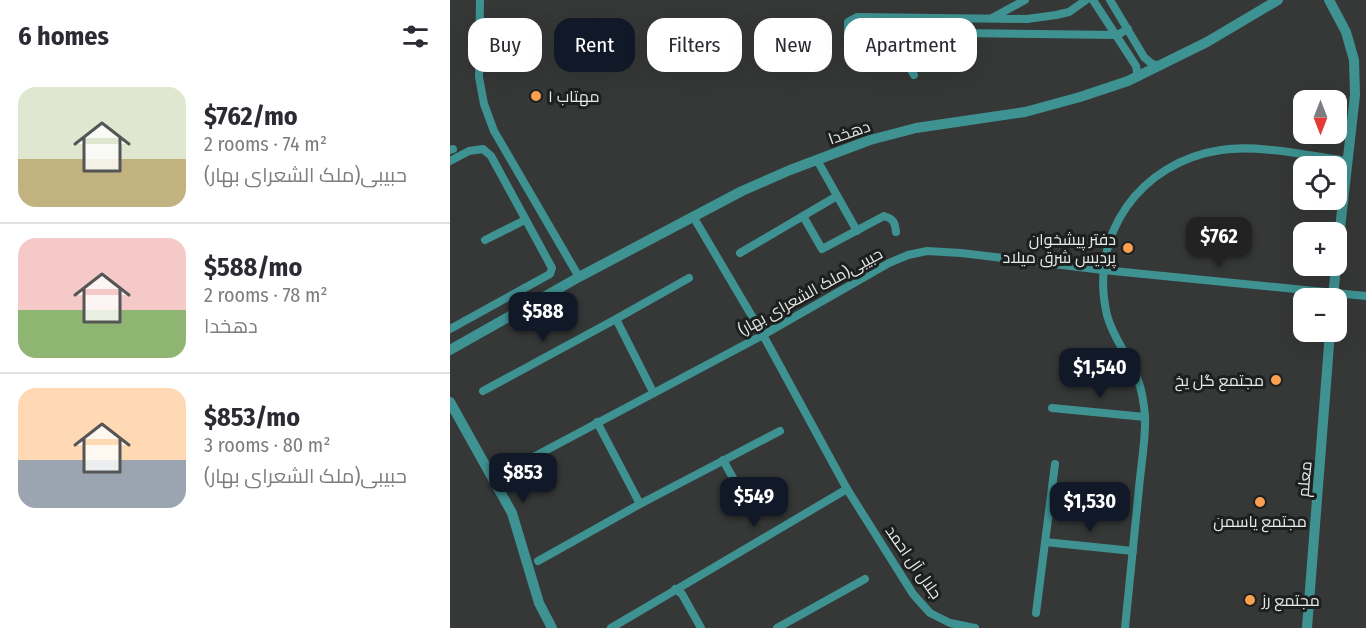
<!DOCTYPE html>
<meta charset="utf-8">
<style>
:root{--surface:#fff;--page:#f7f7f7;--text:#2b2b33;--muted:#7c7c81;--line:#e1e1e2;--accent:#111827}
body{margin:0;font-family:"Fira Sans Condensed",Cairo,sans-serif;background:var(--page);color:var(--text);height:100vh;display:flex;flex-direction:column;font-size:22px;white-space:nowrap}
*{box-sizing:border-box;margin:0}
p{font-size:20px;color:var(--muted)}
.icon{flex:none;width:33px;height:33px;fill:none;stroke:currentColor;stroke-width:2;stroke-linecap:round;stroke-linejoin:round}
.map{position:relative;flex:1;overflow:hidden}
.panel{display:flex;flex-direction:column;background:var(--surface);width:450px}
.panel>*{flex:none}
.top-card{position:absolute;left:18px;top:18px;width:570px;height:54px;display:flex;gap:12px}
.needle{width:39px;rotate:180deg}
.buttons{position:absolute;left:843px;top:90px;display:grid;gap:12px}
.buttons a{display:grid;place-items:center;width:54px;height:54px;border-radius:12px;background:var(--surface);box-shadow:0 6px 24px #0002;font-size:30px}
.price{position:absolute;translate:-50% -51px;padding:0 14px;border-radius:12px;background:var(--accent);color:#fff;font-size:20px;line-height:39px;filter:drop-shadow(0 2px 3px #0008)}
.price::after{content:'';position:absolute;left:50%;top:36px;width:18px;height:14px;margin-left:-9px;background:inherit;clip-path:polygon(0 0,100% 0,50% 100%)}
.price.selected{background:#222;color:#fff}
ul{padding:0;list-style:none}
li{display:flex;align-items:center;gap:18px;height:150px;padding:0 18px}
li+li{border-top:2px solid var(--line)}
li span{display:grid;place-items:center;flex:none;width:168px;height:120px;border-radius:18px;color:#555}
li>.icon{margin-inline-start:auto}
span .icon{width:72px;height:72px;fill:#fffc;stroke-width:1}
li b{font-size:26px}
h2{display:flex;justify-content:space-between;align-items:center;height:72px;padding:0 18px;font-size:26px}
.chip{padding:0 21px;border-radius:18px;background:var(--surface);box-shadow:0 6px 24px #0002;font-size:21px;line-height:54px}
.chip.selected{background:var(--accent);color:#fff}
main{display:flex;flex:1;min-height:0}
.map>svg:first-child{display:block}
</style>
<main>
<section class="panel">
<h2>6 homes<svg class="icon" aria-label="filters" viewBox="0 0 24 24"><path d="M4 7h16M4 17h16"/><circle cx="9" cy="7" r="2"/><circle cx="15" cy="17" r="2"/></svg></h2>
<ul>
<li><span style="background:linear-gradient(#dfe7d0 60%,#c2b280 0)"><svg class="icon" aria-label="home" viewBox="0 0 24 24"><path d="M3 11l9-7 9 7M6 9v11h12V9"/></svg></span><div><b>$762/mo</b><p>2 rooms · 74 m²</p><p>حبیبی(ملک الشعرای بهار)</p></div></li>
<li><span style="background:linear-gradient(#f6c9c9 60%,#8fb573 0)"><svg class="icon" aria-label="home" viewBox="0 0 24 24"><path d="M3 11l9-7 9 7M6 9v11h12V9"/></svg></span><div><b>$588/mo</b><p>2 rooms · 78 m²</p><p>دهخدا</p></div></li>
<li><span style="background:linear-gradient(#ffd9b3 60%,#9aa5b1 0)"><svg class="icon" aria-label="home" viewBox="0 0 24 24"><path d="M3 11l9-7 9 7M6 9v11h12V9"/></svg></span><div><b>$853/mo</b><p>3 rooms · 80 m²</p><p>حبیبی(ملک الشعرای بهار)</p></div></li>
</ul>
</section>
<div class="map">
<svg width="916" height="628" viewBox="0 0 916 628">
<rect width="100%" height="100%" fill="#363837"/>
<g fill="none" stroke-linecap="round" stroke-linejoin="round">
<g stroke="#3f9292" stroke-width="8">
<polyline points="30,0 29,77 34,104 44,131 129,277"/>
<polyline points="636,0 619,12 606,15 577,19 407,17 398,22 398,33 407,39 423,32 667,35 678,29"/>
<polyline points="643,0 686,66 688,77"/>
<polyline points="660,0 694,57 702,64 710,66"/>
<polyline points="542,18 575,0"/>
<polyline points="439,32 464,75"/>
<polyline points="0,150 3,149"/>
<polyline points="367,160 407,231"/>
<polyline points="0,161 19,151 33,149 41,156 102,268 100,274 0,329"/>
<path d="M 353,216 L 372,249 L 434,216 C 444,219 445,223 446,232"/>
<polyline points="244,218 313,335 397,489 463,594 480,613 500,623 525,628"/>
<polyline points="35,240 75,220"/>
<polyline points="290,253 387,196"/>
<polyline points="33,391 166,319"/>
<polyline points="203,392 166,319 239,278"/>
<polyline points="602,408 695,417"/>
<polyline points="147,422 190,504 330,431"/>
<polyline points="273,460 294,498"/>
<polyline points="59,470 313,335 439,263 458,255 477,251 511,253 653,270 916,296"/>
<polyline points="595,542 683,551"/>
<polyline points="88,561 190,504"/>
<polyline points="225,589 232,594 251,628"/>
<polyline points="586,613 605,464"/>
<polyline points="161,628 397,489"/>
<polyline points="327,628 415,579"/>
<path d="M 675,628 C 680,581 684,535 689,488 C 691,465 696,439 695,416 C 694,404 692,391 688,380 C 680,357 663,339 657,315 C 638,235 690,162 771,150 C 808,144 860,156 897,161"/>
</g>
<g stroke="#3f9292" stroke-width="10">
<polyline points="879,0 896,32 904,60 905,95 886,264"/>
<polyline points="883,298 886,266"/>
<polyline points="0,350 129,277 292,191 340,170 420,140 466,128 575,112 630,97 678,81 757,42 828,0"/>
<polyline points="0,402 62,513 89,603 102,628"/>
<polyline points="857,628 880,332"/>
</g>
</g>
<g fill="#fb9f50" stroke="#1e1f1f" stroke-width="2">
<circle cx="86" cy="96" r="6"/>
<circle cx="678" cy="248" r="6"/>
<circle cx="826" cy="380" r="6"/>
<circle cx="810" cy="502" r="6"/>
<circle cx="800" cy="600" r="6"/>
</g>
<g text-anchor="middle" stroke-width="6" stroke-linejoin="round" paint-order="stroke">
<g font-size="16" fill="#e8eae9" stroke="#1e1f1f" text-anchor="start">
<text x="98" y="102">مهتاب ۱</text>
<text x="666" y="245" text-anchor="end">دفتر پیشخوان<tspan x="666" dy="18">پردیس شرق میلاد</tspan></text>
<text x="814" y="386" text-anchor="end">مجتمع گل یخ</text>
<text x="810" y="527" text-anchor="middle">مجتمع یاسمن</text>
<text x="812" y="606">مجتمع رز</text>
</g>
<g font-size="16" fill="#e8eae9" stroke="#1e1f1f">
<text transform="translate(399 132) rotate(-19)" y="6">دهخدا</text>
<text transform="translate(360 291) rotate(-29)" y="6">حبیبی(ملک الشعرای بهار)</text>
<text transform="translate(854 479) rotate(-85)" y="6">معلم</text>
<text transform="translate(464 562) rotate(55)" y="6">جلال آل احمد</text>
</g>
</g>
</svg>
<div class="buttons">
<a><svg class="needle" viewBox="-14 -14 28 28"><path d="M0-13l5 13h-10z" fill="#e53935"/><path d="M0 13l5-13h-10z" fill="#7c7c81"/></svg></a>
<a><svg class="icon" aria-label="locate" viewBox="0 0 24 24"><circle cx="12" cy="12" r="6"/><path d="M12 2v4M12 18v4M2 12h4M18 12h4"/></svg></a>
<a>+</a>
<a>−</a>
</div>
<b class="price selected" style="left:769px;top:268px">$762</b>
<b class="price" style="left:93px;top:343px">$588</b>
<b class="price" style="left:650px;top:399px">$1,540</b>
<b class="price" style="left:73px;top:504px">$853</b>
<b class="price" style="left:304px;top:528px">$549</b>
<b class="price" style="left:640px;top:533px">$1,530</b>
<div class="top-card">
<a class="chip">Buy</a>
<a class="chip selected">Rent</a>
<a class="chip">Filters</a>
<a class="chip">New</a>
<a class="chip">Apartment</a>
</div>
</div>
</main>
